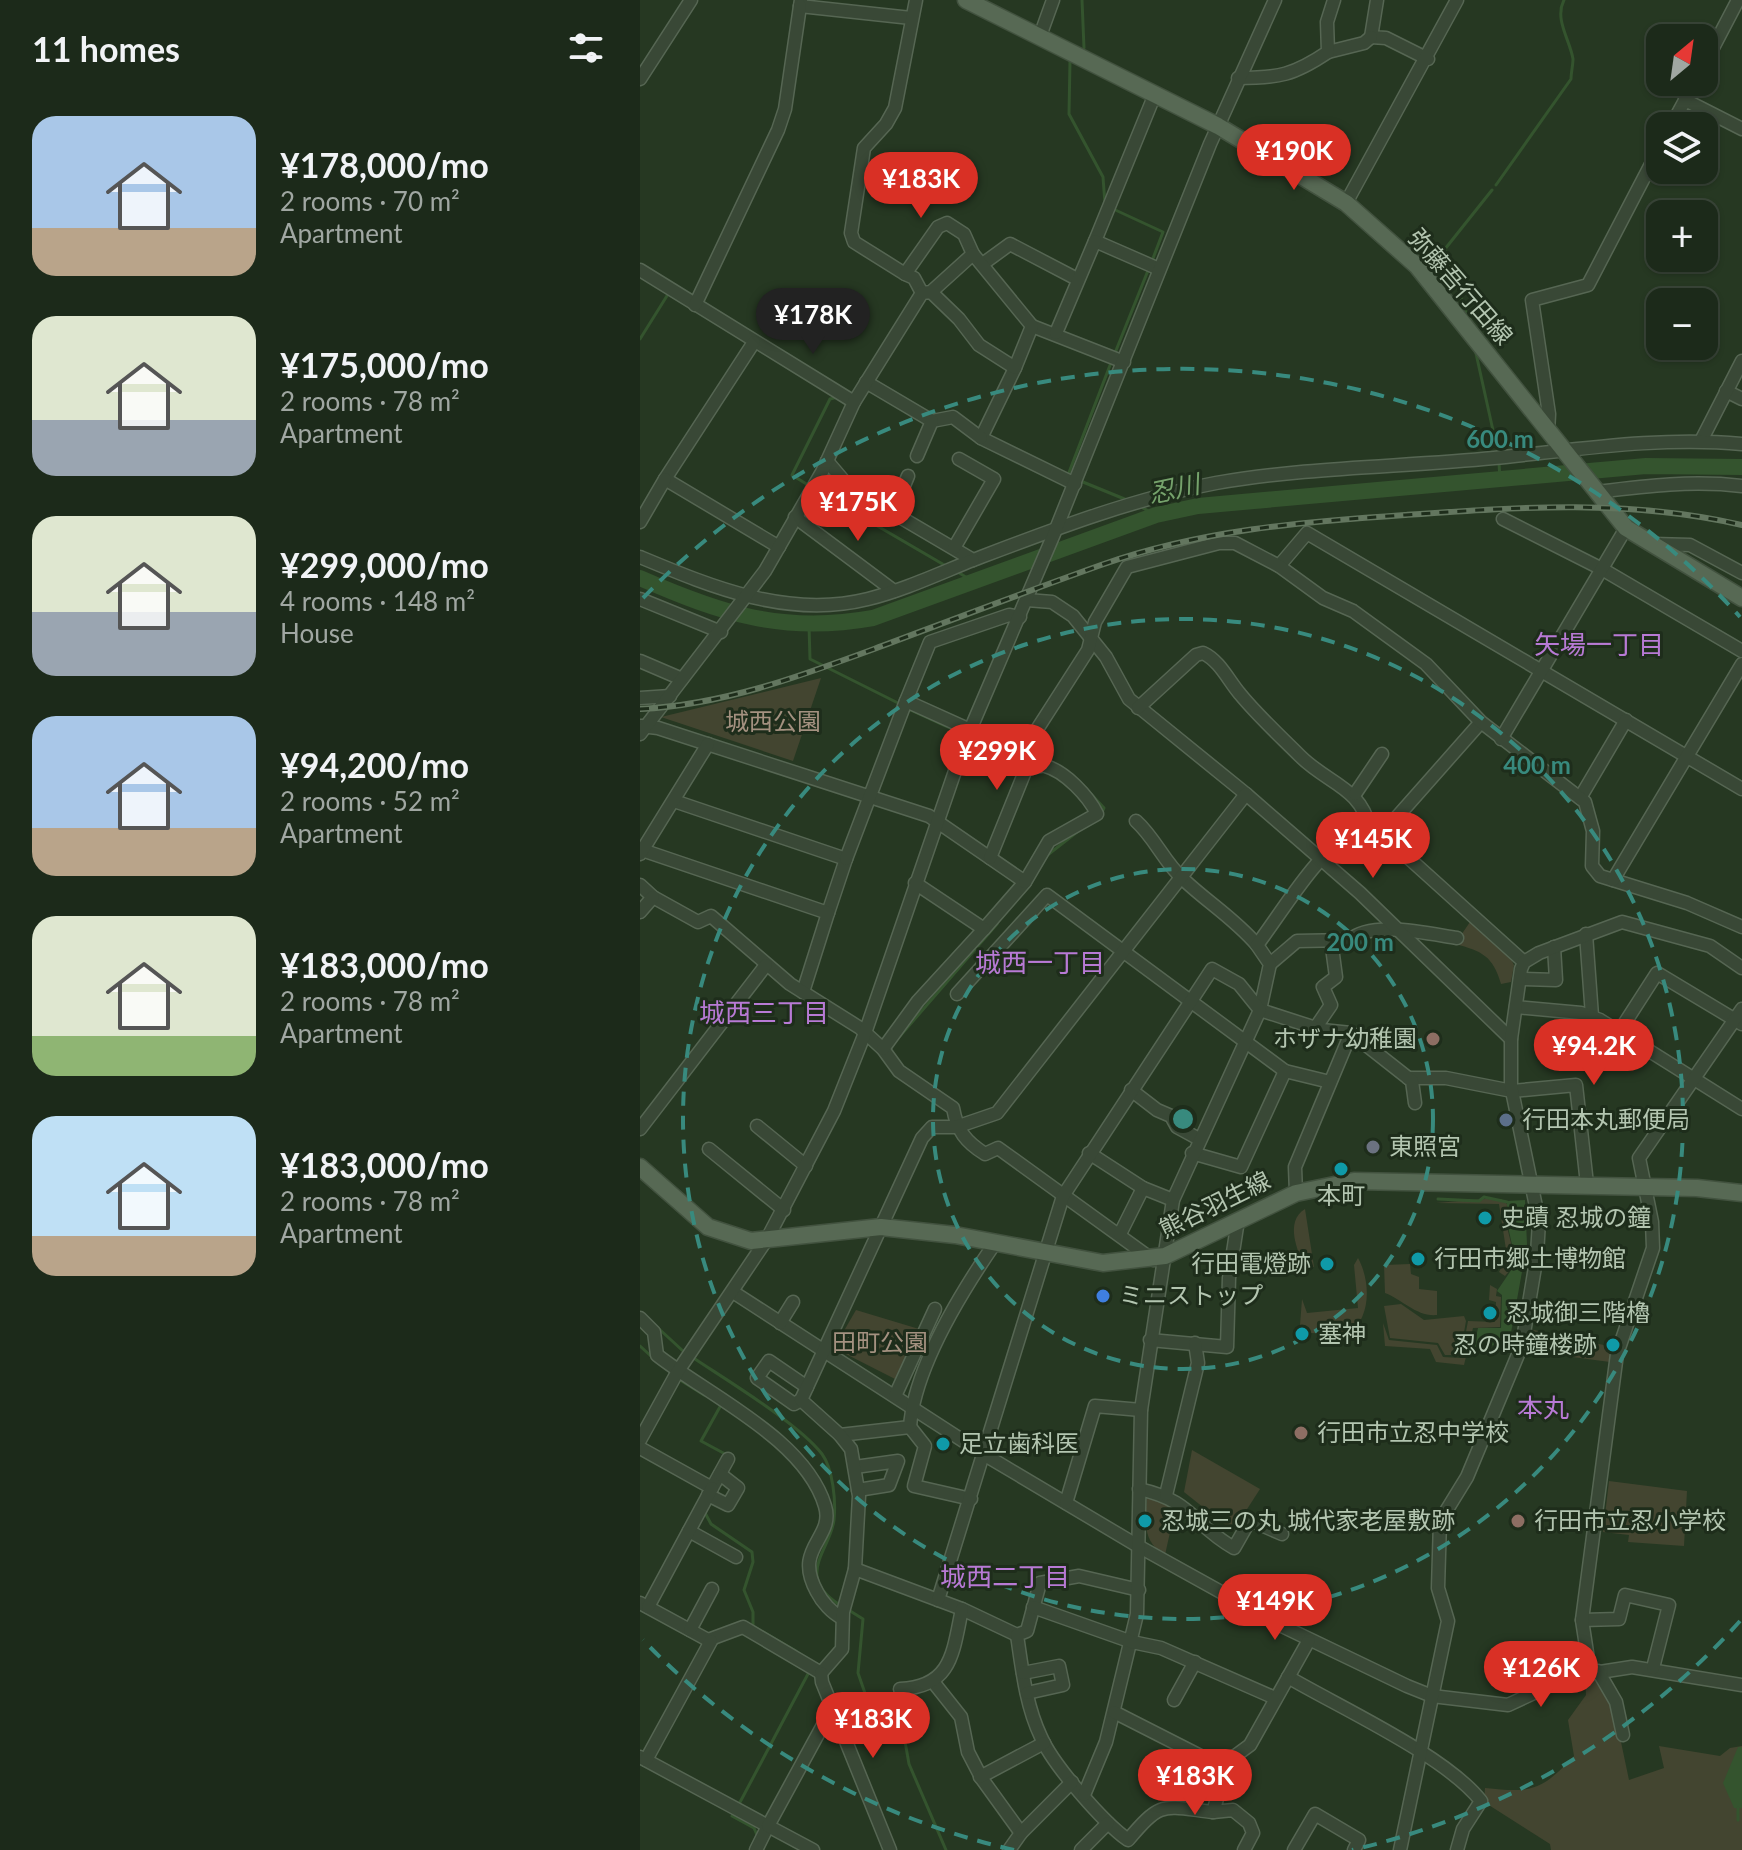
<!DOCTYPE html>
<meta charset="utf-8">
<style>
:root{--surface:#1c2a1a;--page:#253223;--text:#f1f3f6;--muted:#a0a7a2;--line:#3a4639;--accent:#d93025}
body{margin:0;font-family:Lato,"Noto Sans JP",sans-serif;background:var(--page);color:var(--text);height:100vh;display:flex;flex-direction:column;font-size:30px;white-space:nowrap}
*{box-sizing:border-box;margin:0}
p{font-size:26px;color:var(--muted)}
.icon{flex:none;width:44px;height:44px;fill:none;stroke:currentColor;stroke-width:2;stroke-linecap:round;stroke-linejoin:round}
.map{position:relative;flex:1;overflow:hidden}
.details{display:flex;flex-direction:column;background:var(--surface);width:640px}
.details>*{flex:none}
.needle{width:52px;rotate:29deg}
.buttons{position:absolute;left:1006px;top:24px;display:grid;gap:16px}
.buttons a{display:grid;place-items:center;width:72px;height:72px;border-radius:16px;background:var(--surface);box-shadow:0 2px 6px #0004,0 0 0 2px var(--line);font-size:40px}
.price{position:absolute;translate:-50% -68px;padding:0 18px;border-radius:28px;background:var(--accent);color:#fff;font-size:26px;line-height:52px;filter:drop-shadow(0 2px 4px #0008)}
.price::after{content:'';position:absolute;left:50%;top:48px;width:24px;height:18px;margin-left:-12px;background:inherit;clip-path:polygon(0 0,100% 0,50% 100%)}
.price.on{background:#222;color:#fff}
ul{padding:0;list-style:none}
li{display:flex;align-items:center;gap:24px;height:200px;padding:0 32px}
li span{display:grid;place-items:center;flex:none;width:224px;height:160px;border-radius:24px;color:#555}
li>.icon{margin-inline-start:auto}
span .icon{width:96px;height:96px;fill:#fffc;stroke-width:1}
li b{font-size:34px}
h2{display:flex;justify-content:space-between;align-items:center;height:96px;padding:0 32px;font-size:34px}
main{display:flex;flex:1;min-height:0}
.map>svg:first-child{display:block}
</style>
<main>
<section class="details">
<h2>11 homes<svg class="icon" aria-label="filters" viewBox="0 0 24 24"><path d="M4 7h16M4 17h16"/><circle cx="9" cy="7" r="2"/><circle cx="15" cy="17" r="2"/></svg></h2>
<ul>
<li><span style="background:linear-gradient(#a9c7e8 70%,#b9a48a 0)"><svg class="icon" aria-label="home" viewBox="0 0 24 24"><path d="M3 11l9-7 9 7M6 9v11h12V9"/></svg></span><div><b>¥178,000/mo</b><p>2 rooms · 70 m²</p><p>Apartment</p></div></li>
<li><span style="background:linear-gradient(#dfe7d0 65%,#9aa5b1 0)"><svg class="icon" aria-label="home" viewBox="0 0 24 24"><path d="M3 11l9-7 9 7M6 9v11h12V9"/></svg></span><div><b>¥175,000/mo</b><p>2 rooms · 78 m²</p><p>Apartment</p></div></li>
<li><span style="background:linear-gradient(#dfe7d0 60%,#9aa5b1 0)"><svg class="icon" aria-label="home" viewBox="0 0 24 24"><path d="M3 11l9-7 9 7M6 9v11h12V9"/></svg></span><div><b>¥299,000/mo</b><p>4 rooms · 148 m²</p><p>House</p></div></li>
<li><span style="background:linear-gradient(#a9c7e8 70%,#b9a48a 0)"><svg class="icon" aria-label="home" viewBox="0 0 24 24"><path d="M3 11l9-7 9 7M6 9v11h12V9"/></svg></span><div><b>¥94,200/mo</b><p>2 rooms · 52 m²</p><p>Apartment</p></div></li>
<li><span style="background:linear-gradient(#dfe7d0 75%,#8fb573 0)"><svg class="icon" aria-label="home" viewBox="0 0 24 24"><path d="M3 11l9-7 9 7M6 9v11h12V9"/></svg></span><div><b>¥183,000/mo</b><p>2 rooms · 78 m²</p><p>Apartment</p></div></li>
<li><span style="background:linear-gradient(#bfe0f5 75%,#b9a48a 0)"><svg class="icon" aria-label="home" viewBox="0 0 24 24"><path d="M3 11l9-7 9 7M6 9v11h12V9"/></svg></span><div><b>¥183,000/mo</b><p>2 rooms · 78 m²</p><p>Apartment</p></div></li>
</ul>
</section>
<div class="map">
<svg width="1102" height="1850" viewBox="0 0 1102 1850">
<rect width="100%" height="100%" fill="#263822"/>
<g fill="#434530">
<polygon points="181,678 153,761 21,717"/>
<path d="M 830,922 L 870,957 L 874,965 L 871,982 L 861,984 C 853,956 842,951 815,944 Z"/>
<polygon points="845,1199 861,1199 867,1204 866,1223 876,1263 865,1276 859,1272 867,1256 859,1204 796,1203"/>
<path d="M 665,1209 L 674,1267 L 665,1269 C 658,1251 644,1222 665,1209 Z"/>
<path d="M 718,1258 C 731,1282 731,1317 709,1334 L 669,1333 L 660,1325 L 662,1299 L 667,1313 L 718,1308 L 714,1265 Z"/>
<path d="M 770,1264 L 771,1274 L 779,1277 L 779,1289 L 797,1291 L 797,1315 C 777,1317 763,1300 745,1293 L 744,1265 Z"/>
<polygon points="850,1285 857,1289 856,1296 861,1297 860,1327 833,1328 824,1365 796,1362 790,1349 745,1346 743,1323 749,1340 797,1345 803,1357 821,1358 828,1321 855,1322 856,1302 849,1300"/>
<polygon points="761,1304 784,1320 824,1316 826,1321 820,1355 805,1355 798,1343 750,1338 744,1306"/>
<polygon points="216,1310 279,1329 255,1379 194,1348"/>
<polygon points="889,1329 973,1347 970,1362 932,1357 887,1344"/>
<polygon points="552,1450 620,1489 593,1531 544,1492"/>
<polygon points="969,1481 1047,1491 1044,1546 988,1542 989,1535 963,1532"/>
<path d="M 507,1495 L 536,1505 L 525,1555 C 501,1541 506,1521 507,1495 Z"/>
<path d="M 955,1676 L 973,1704 L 989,1780 L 1024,1768 L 1019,1746 L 1080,1756 L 1090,1748 L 1102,1746 L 1102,1850 L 911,1850 L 910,1844 L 844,1802 L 845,1788 C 892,1793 901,1791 934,1756 L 928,1720 L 946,1695 L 945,1678 Z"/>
</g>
<g fill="#34542e">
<polygon points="885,1200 887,1244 869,1344 834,1347 838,1328 861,1328 862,1295 857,1291 876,1263 867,1222 867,1201"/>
<polygon points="1098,1747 1102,1747 1102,1808 1094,1808 1083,1783"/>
</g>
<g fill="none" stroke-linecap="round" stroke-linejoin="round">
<g stroke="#34542e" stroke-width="3">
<polyline points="442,0 444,48"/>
<polyline points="430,61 429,114 463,177 465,204"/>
<path d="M 856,185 L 931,79 C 931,73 933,65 933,59 C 930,40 914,19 924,0"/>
<polyline points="471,208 523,232 512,261"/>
<polyline points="838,334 825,310 805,249 852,190"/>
<polyline points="0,339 30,291"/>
<polyline points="835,349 858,453"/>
<polyline points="475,353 509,268"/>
<polyline points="859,463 860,480"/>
<polyline points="428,475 472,360"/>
<polyline points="438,480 487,500"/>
<polyline points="168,485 152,475 190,399 198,397"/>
<polyline points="174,489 306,566"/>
<polyline points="501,507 516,515"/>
<polyline points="316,571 334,582"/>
<polyline points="169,626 170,659 260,704"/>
<polyline points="266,708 325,735"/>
<polyline points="438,780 464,808 460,816"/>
<polyline points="405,857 437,832"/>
<polyline points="260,1036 357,924"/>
<polyline points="798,1199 839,1201 844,1197 867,1202"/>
<polyline points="17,1327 43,1351"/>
<polyline points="0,1346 12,1357"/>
<path d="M 55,1359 C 88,1381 159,1424 182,1454 C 193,1469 196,1501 194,1520 C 190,1551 154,1576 200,1605"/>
<polyline points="40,1380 64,1395"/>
<polyline points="81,1405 61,1441 87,1455"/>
<polyline points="64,1511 71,1524 112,1552 113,1562 104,1590 113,1612 113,1626 156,1651"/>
<polyline points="207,1609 223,1619 218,1673 227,1699 237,1715 255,1722 263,1730 269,1764 306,1850"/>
<polyline points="98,1806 169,1672"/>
<polyline points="1098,1808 1098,1820"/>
<polyline points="94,1813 92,1816 114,1828 117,1835"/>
</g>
<path stroke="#34542e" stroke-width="16" d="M 0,578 C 82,614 143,634 233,618 L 516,515 L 558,506 L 1006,466 L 1102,467"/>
<g stroke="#566653" stroke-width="15">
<g id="minor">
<polyline points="161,0 160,6 271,18"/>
<polyline points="737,0 731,37 746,38 788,59"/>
<polyline points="400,36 413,0"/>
<polyline points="688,52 724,43 731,37"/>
<polyline points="1064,65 1098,0"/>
<path d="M 598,78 C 639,78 654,75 688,52 L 687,22 L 694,0"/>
<polyline points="0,79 51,0"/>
<polyline points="515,94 455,241 519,269"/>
<polyline points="1045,100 1102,129"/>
<polyline points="1031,126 1055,82"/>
<polyline points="706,203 817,0"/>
<polyline points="344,263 370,244 437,279"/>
<polyline points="0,270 214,402"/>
<polyline points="265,274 214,242 211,233 224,148 246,124 255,108 276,0"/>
<polyline points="282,293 274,278 265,274 298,227 307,223 324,234 333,254"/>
<polyline points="55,305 138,130 145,109 160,6"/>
<polyline points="392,326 484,362"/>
<polyline points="416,333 455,241"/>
<polyline points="114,342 25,479 139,547"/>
<polyline points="375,368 341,438 435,484"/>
<polyline points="226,382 292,421 313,417 341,438"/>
<polyline points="1086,391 1102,399"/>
<polyline points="908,432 909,414 892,300 948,285 1020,147"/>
<polyline points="1061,441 1102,361"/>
<polyline points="277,456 292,421"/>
<path d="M 187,461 L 209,487 L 333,560 C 412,530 492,499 576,483 C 667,467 762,467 854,458 C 935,450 1020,436 1102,444"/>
<path d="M 956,492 C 1005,486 1052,480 1102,486"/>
<polyline points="253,512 268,476"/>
<polyline points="155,517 254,591"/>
<polyline points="863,519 962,569 1102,651"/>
<polyline points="0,522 25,479"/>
<polyline points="1013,544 1050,545 1102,573"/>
<polyline points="314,548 354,479 319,459"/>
<path d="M 0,557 C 72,587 148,619 228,599 C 264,590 298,574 333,560"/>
<polyline points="639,566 667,533 1102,789"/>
<polyline points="0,599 81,632"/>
<polyline points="387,600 412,602 433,616 466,657 489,699 606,794"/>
<polyline points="0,661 42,679"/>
<polyline points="0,698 30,696"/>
<polyline points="266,701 290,642 369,615 380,617"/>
<path d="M 498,708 L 556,655 L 563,653 C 580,661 588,680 600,694 C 618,716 640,736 660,756 C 688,784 721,787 730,829"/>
<polyline points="1,726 18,728 289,816 385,882 344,929"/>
<polyline points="0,734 125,571 182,472 214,402 282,293 291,292 333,254 392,326 375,368 339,345 319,319 291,292"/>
<polyline points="861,739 986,528"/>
<polyline points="325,742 386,769 350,858"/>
<polyline points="715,794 742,754"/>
<polyline points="940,798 986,720"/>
<polyline points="34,801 206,859 188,913"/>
<path d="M 496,821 C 515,838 524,862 543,879 C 567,902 595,919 617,945"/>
<polyline points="742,834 841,722"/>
<polyline points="2,850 188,913 163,992"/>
<polyline points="0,854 68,744"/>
<polyline points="206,859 266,701 388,756 396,731 448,650 455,622 487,567 579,543 595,543 639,566 683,598 713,611 786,664 841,722 945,802 953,831 952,866 960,876 1047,903 1102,927"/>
<polyline points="973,880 1102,664"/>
<path d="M 385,882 L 409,841 L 457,814 C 449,797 425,771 405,766 C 400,765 392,768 386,769 L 388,756"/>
<path d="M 0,885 L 13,897 L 58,922 L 71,916 L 150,984 L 220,1028 L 243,1049 L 259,1071 L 313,1108 C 317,1131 326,1142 345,1154 L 358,1148 L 513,1260"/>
<polyline points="0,912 13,897"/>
<polyline points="946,934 952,1016"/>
<path d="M 630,964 L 657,941 L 710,940 C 731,920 790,934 817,938"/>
<polyline points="880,979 916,980 914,947"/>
<polyline points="317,994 407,895 645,1071 690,1082"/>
<polyline points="876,1007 941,1013 960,1020 1102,1109"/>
<polyline points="676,1027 691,1005 683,987 696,977 691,940"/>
<polyline points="979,1032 1017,973 1102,1024"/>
<polyline points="243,1049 278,1001 344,929 275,883"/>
<polyline points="768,1078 806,1078 872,1091 936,1085 947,1184"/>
<polyline points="491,1090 517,1110 531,1116 537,1127 559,1139"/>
<path d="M 775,1103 L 772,1081 L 711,1033 L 682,1030 L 620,1010 L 630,964 L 617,945 C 642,912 676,854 711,833 C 722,827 732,830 742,834 L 884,962"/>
<polyline points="117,1126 166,1166"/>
<polyline points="0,1129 126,965"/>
<polyline points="69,1149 144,1210"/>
<polyline points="449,1153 503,1188 533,1200"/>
<polyline points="552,1153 601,1167 645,1071"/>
<polyline points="656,1193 655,1167 711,1033"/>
<polyline points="480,1234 503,1188"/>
<polyline points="93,1292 345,1455 498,1546 642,1626 767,1686 792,1696 868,1705 928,1677 992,1667 1102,1685"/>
<path d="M 0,1318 L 14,1332 L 17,1355 C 69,1396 165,1439 185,1506 C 195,1539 152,1547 177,1592 C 182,1602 192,1613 202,1618"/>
<polyline points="140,1323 153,1302"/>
<polyline points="510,1340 587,1347 589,1278 598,1220"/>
<polyline points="255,1396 295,1309"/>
<polyline points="161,1400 154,1404 117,1378 129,1361 167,1387"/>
<polyline points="270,1427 285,1446 274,1486 331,1499"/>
<path d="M 200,1435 L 270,1427 C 274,1369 322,1291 355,1243"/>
<polyline points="0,1440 38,1371 127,1239 194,1111 225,1033 325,742 414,534 570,144 635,0"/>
<polyline points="0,1448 72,1488 88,1459"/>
<polyline points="215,1467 258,1461 249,1485 218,1490"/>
<path d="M 499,1489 C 553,1501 552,1524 594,1548 L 610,1520 L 642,1534"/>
<polyline points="68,1495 88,1505 98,1488 80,1474"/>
<polyline points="526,1495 558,1363 555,1343"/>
<polyline points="426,1503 455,1406 501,1410"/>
<polyline points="49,1531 96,1557"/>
<polyline points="215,1569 322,1609 377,1635"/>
<path d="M 499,1590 L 439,1576 L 400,1583 L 387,1631 L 377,1635 C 382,1669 386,1706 401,1737 C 413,1765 463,1822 488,1840 C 522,1800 522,1806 573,1812"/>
<polyline points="298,1600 423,1196 572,969 599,984 620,1010 533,1200 501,1410 497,1614 466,1742 444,1795"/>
<polyline points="0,1603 68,1640 103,1627 181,1673"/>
<polyline points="8,1607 72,1488"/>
<polyline points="393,1607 492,1642 521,1648 635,1698"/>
<polyline points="942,1620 979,1619 985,1595 1029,1605 1013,1668"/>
<polyline points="50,1630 72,1589"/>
<polyline points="958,1671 976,1702 983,1735"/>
<polyline points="950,1672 942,1620 977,1354 1013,1248 1012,1222 999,1158 1102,1009"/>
<polyline points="181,1673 202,1649 203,1612 215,1569 219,1496 211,1449 200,1435 161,1400 282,1138 292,1127 316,1127 357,1113 606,794 720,893 871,1039"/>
<polyline points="181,1673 182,1682 250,1850"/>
<polyline points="383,1673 419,1666 423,1685 387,1693"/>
<path d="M 648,1677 C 701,1708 806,1756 841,1801 L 823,1829 L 817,1850"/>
<polyline points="294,1683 321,1717 328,1752 342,1779 381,1833 369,1850"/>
<path d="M 260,1689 C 312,1687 313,1652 322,1609"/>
<polyline points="534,1700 555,1662"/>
<polyline points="474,1712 586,1769 591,1759 610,1745 669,1640"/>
<polyline points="0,1757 128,1826 116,1850"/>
<polyline points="6,1760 71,1641"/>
<polyline points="586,1769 573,1812 593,1810 609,1823 613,1833 604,1850"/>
<polyline points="340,1777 404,1743"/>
<polyline points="381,1833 432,1782"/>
<polyline points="173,1850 128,1826 183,1725 195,1717"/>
<polyline points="441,1850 468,1823"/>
<polyline points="654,1850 675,1814 719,1840 714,1850"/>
<polyline points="760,1850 808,1621 798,1588 800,1521 827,1477 882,1345 897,1255 899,1221 871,1086 871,1039 881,969 884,962 899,953 982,922 1070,946 1102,968"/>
</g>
</g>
<g stroke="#42523f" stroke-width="19">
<g id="major">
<polyline points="326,0 578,126 706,203 777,266 986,528 1102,598"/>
<polyline points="0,1167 68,1227 111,1241 241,1227 315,1235 463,1263 525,1256 656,1193 714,1181 1057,1188 1102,1193"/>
</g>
</g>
<use href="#minor" stroke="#394836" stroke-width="12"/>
<use href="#major" stroke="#576954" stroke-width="16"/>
<g stroke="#63765f" stroke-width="6">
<path id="rail" d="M 0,709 C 82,705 158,677 234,649 C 309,621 385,592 461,565 C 560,530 661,522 765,515 C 879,507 989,499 1102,525"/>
</g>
<use href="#rail" stroke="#1e2d1b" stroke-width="3" stroke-dasharray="9" stroke-linecap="butt"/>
</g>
<g fill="none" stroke="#388a7e" stroke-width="4" stroke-dasharray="14 10">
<circle cx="543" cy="1119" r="250"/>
<circle cx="543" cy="1119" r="500"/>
<path d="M1100 1621A750 750 0 0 1 712 1850M374 1850A750 750 0 0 1 3 1640M3 598A750 750 0 0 1 1100 617"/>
</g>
<g fill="#8d6e63" stroke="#1e2d1b" stroke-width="3">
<circle cx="793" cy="1039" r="8"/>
<circle cx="661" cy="1433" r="8"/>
<circle cx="878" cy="1521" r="8"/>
</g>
<circle fill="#5c6f8a" stroke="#1e2d1b" stroke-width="3" cx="866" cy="1120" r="8"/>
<circle fill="#6b7280" stroke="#1e2d1b" stroke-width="3" cx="733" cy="1147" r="8"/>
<g fill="#0f9aa8" stroke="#1e2d1b" stroke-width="3">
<circle cx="701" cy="1169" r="8"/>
<circle cx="845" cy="1218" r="8"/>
<circle cx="778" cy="1259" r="8"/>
<circle cx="687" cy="1264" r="8"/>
<circle cx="850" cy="1313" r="8"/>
<circle cx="662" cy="1334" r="8"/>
<circle cx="973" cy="1345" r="8"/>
<circle cx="303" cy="1444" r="8"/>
<circle cx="505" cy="1521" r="8"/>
</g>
<circle fill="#3f7fe0" stroke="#1e2d1b" stroke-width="3" cx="463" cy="1296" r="8"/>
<g text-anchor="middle" stroke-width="6" stroke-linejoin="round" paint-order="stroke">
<g font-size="24" fill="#b3c5b0" stroke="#1e2d1b">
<text transform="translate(820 287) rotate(49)" y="8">弥藤吾行田線</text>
<text transform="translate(575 1205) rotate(-26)" y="8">熊谷羽生線</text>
</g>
<g font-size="24" fill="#a49180" stroke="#1e2d1b">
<text x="133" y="730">城西公園</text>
<text x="240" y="1351">田町公園</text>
</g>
<g font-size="24" fill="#b3c5b0" stroke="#1e2d1b" text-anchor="start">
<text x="777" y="1047" text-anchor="end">ホザナ幼稚園</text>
<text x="882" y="1128">行田本丸郵便局</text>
<text x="749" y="1155">東照宮</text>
<text x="701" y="1204" text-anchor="middle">本町</text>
<text x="861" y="1226">史蹟 忍城の鐘</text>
<text x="794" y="1267">行田市郷土博物館</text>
<text x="671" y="1272" text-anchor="end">行田電燈跡</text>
<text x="479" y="1304">ミニストップ</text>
<text x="866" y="1321">忍城御三階櫓</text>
<text x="678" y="1342">塞神</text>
<text x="957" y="1353" text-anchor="end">忍の時鐘楼跡</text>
<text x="677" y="1441">行田市立忍中学校</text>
<text x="319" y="1452">足立歯科医</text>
<text x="521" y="1529">忍城三の丸 城代家老屋敷跡</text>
<text x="894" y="1529">行田市立忍小学校</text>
</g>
<g font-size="26" font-style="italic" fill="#75a26b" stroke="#1e2d1b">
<text transform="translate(534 489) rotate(-12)" y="9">忍川</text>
</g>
<g font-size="26" fill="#b87ad5" stroke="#1e2d1b">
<text x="959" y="654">矢場一丁目</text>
<text x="400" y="972">城西一丁目</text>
<text x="124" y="1022">城西三丁目</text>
<text x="903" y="1417">本丸</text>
<text x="365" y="1586">城西二丁目</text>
</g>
</g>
<circle cx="543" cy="1119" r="12" fill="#388a7e" stroke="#1e2d1b" stroke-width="4"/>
<g font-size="24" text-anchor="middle" font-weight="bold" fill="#388a7e" stroke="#1e2d1b" stroke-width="6" stroke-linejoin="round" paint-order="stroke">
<text x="860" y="448">600 m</text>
<text x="897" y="774">400 m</text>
<text x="720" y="951">200 m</text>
</g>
</svg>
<div class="buttons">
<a><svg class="needle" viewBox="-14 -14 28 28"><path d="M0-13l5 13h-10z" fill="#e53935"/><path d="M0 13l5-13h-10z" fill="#a0a7a2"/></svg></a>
<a><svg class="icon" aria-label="layers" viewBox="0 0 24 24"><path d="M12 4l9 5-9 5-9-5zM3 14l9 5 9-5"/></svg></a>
<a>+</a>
<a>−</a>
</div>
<b class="price" style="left:654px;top:192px">¥190K</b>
<b class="price" style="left:281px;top:220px">¥183K</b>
<b class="price on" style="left:173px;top:356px">¥178K</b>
<b class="price" style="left:218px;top:543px">¥175K</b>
<b class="price" style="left:357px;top:792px">¥299K</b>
<b class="price" style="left:733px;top:880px">¥145K</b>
<b class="price" style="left:954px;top:1087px">¥94.2K</b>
<b class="price" style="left:635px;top:1642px">¥149K</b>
<b class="price" style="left:901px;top:1709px">¥126K</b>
<b class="price" style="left:233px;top:1760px">¥183K</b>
<b class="price" style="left:555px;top:1817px">¥183K</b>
</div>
</main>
